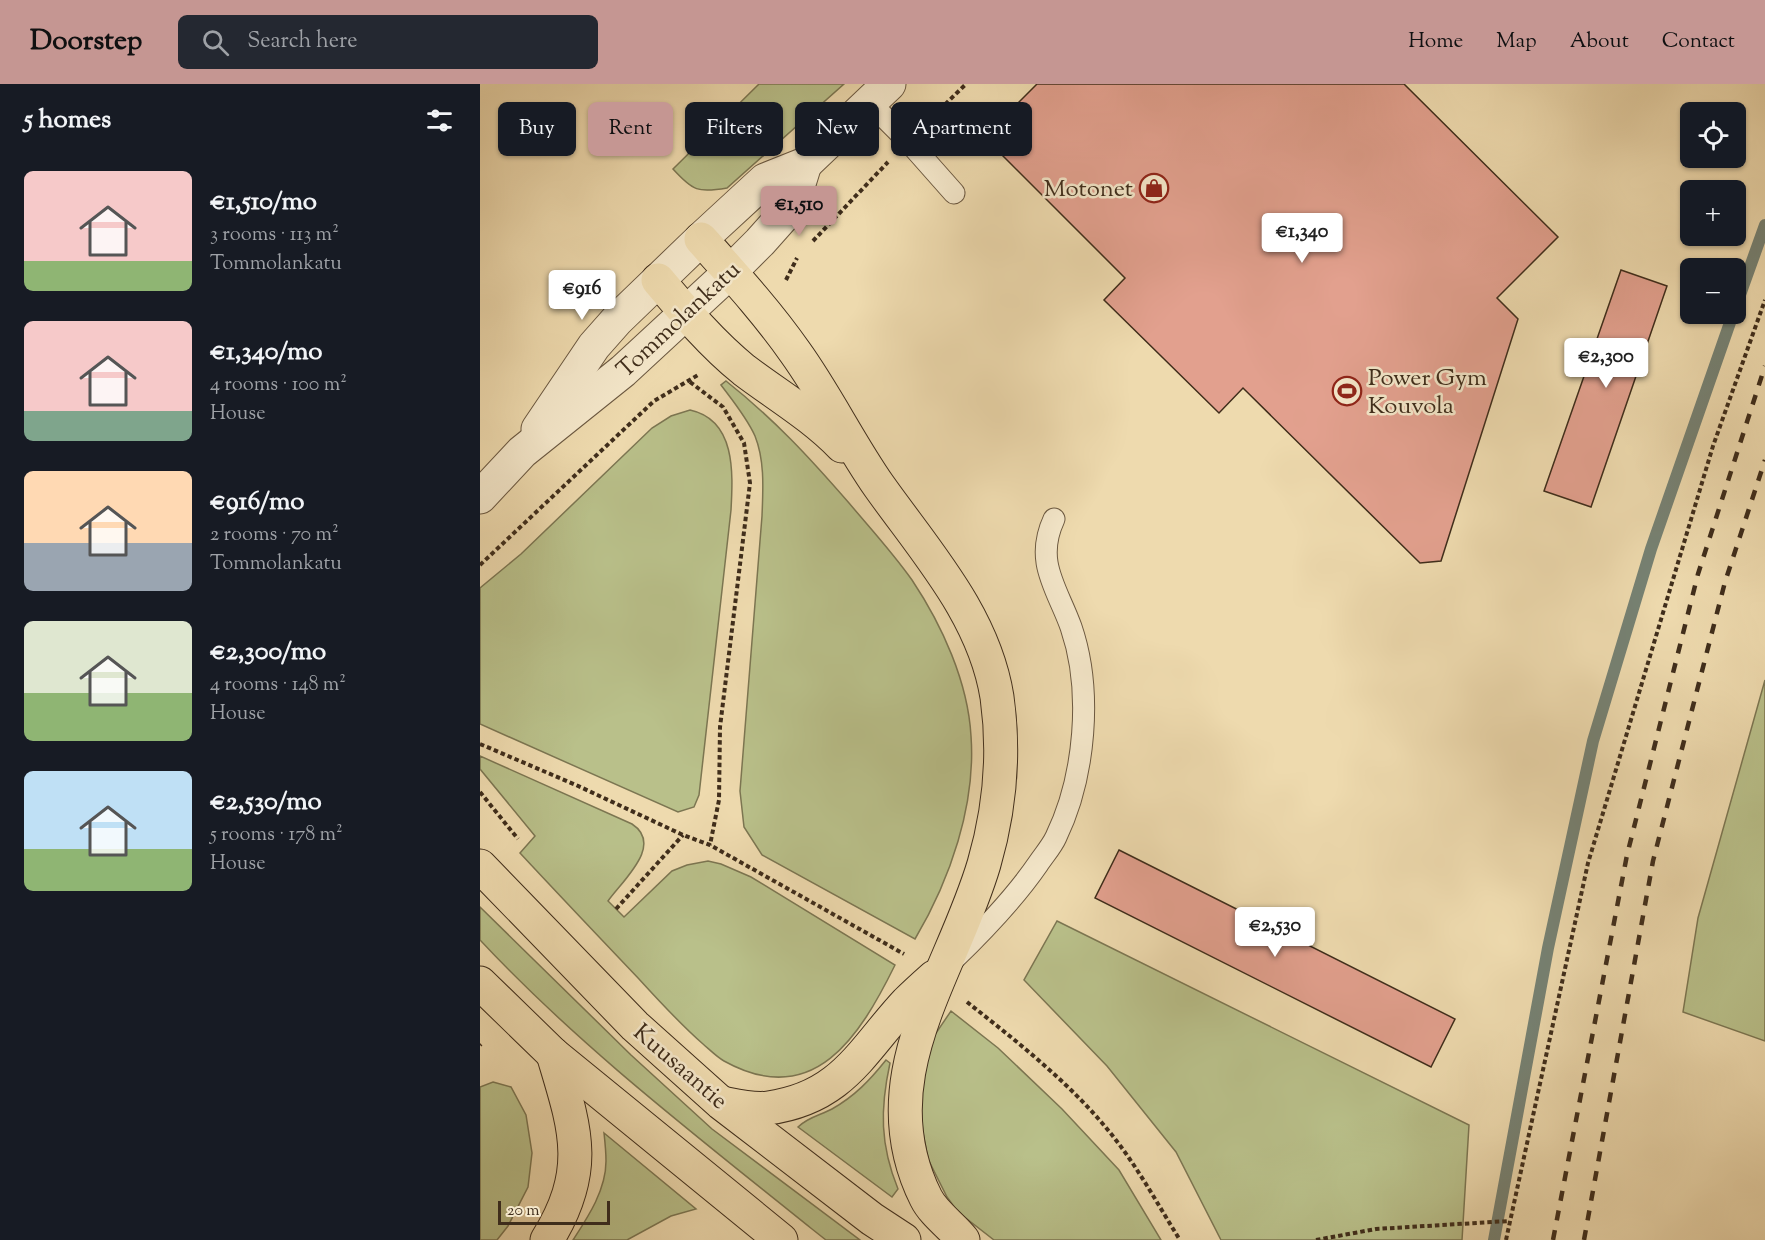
<!DOCTYPE html>
<meta charset="utf-8">
<style>
:root{--surface:#171b24;--page:#242831;--text:#f1f3f6;--muted:#9ea1a6;--accent:#c59692}
body{margin:0;font-family:"Sorts Mill Goudy",serif;background:var(--page);color:var(--text);height:100vh;display:flex;flex-direction:column;font-size:22px;white-space:nowrap}
*{box-sizing:border-box;margin:0}
p{font-size:20px;color:var(--muted)}
.icon{flex:none;width:33px;height:33px;fill:none;stroke:currentColor;stroke-width:2;stroke-linecap:round;stroke-linejoin:round}
.map{position:relative;flex:1;overflow:hidden}
.panel{display:flex;flex-direction:column;background:var(--surface);width:480px}
.panel>*{flex:none}
.top-card{position:absolute;left:18px;top:18px;width:570px;height:54px;display:flex;gap:12px}
.fabs{position:absolute;left:1200px;top:18px;display:grid;gap:12px}
.fabs a{display:grid;place-items:center;width:66px;height:66px;border-radius:9px;background:var(--surface);box-shadow:0 2px 4px #0004;font-size:30px}
.scale{position:absolute;left:18px;bottom:15px;width:112px;box-sizing:border-box;padding-left:6px;border:3px solid #3f2d1b;border-top:0;font-size:16px;line-height:21px;white-space:nowrap;color:#3f2d1b;-webkit-text-stroke:4px #f4e7ca;paint-order:stroke}
.price{position:absolute;translate:-50% -51px;padding:0 14px;border-radius:6px;background:#fff;color:#222;font-size:20px;line-height:39px;filter:drop-shadow(0 2px 3px #0008)}
.price::after{content:'';position:absolute;left:50%;top:36px;width:18px;height:14px;margin-left:-9px;background:inherit;clip-path:polygon(0 0,100% 0,50% 100%)}
.price.active{background:var(--accent);color:#111}
ul{padding:0;list-style:none}
li{display:flex;align-items:center;gap:18px;height:150px;padding:0 24px}
li span{display:grid;place-items:center;flex:none;width:168px;height:120px;border-radius:9px;color:#555}
li>.icon{margin-inline-start:auto}
span .icon{width:72px;height:72px;fill:#fffc;stroke-width:1}
li b{font-size:26px}
h2{display:flex;justify-content:space-between;align-items:center;height:72px;padding:0 24px;font-size:26px}
.tag{padding:0 21px;border-radius:9px;background:var(--surface);box-shadow:0 2px 4px #0004;font-size:21px;line-height:54px}
.tag.active{background:var(--accent);color:#111}
header{display:flex;align-items:center;gap:36px;box-sizing:border-box;height:84px;padding:0 30px;background:var(--accent);color:#111}
header strong{font-size:28px}
nav{display:flex;gap:33px;margin-inline-start:auto;font-size:21px}
.search{width:420px;height:54px;background:var(--page);display:flex;align-items:center;gap:15px;box-sizing:border-box;padding:0 21px;border-radius:9px;color:var(--muted);font-size:22px}
main{display:flex;flex:1;min-height:0}
.map>svg:first-child{display:block}
</style>
<header>
<strong>Doorstep</strong>
<div class="search"><svg class="icon" aria-label="search" viewBox="0 0 24 24"><circle cx="10" cy="10" r="6"/><path d="M15 15l6 6"/></svg>Search here</div>
<nav><a>Home</a><a>Map</a><a>About</a><a>Contact</a></nav>
</header>
<main>
<section class="panel">
<h2>5 homes<svg class="icon" aria-label="filters" viewBox="0 0 24 24"><path d="M4 7h16M4 17h16"/><circle cx="9" cy="7" r="2"/><circle cx="15" cy="17" r="2"/></svg></h2>
<ul>
<li><span style="background:linear-gradient(#f6c9c9 75%,#8fb573 0)"><svg class="icon" aria-label="home" viewBox="0 0 24 24"><path d="M3 11l9-7 9 7M6 9v11h12V9"/></svg></span><div><b>€1,510/mo</b><p>3 rooms · 113 m²</p><p>Tommolankatu</p></div></li>
<li><span style="background:linear-gradient(#f6c9c9 75%,#7fa58c 0)"><svg class="icon" aria-label="home" viewBox="0 0 24 24"><path d="M3 11l9-7 9 7M6 9v11h12V9"/></svg></span><div><b>€1,340/mo</b><p>4 rooms · 100 m²</p><p>House</p></div></li>
<li><span style="background:linear-gradient(#ffd9b3 60%,#9aa5b1 0)"><svg class="icon" aria-label="home" viewBox="0 0 24 24"><path d="M3 11l9-7 9 7M6 9v11h12V9"/></svg></span><div><b>€916/mo</b><p>2 rooms · 70 m²</p><p>Tommolankatu</p></div></li>
<li><span style="background:linear-gradient(#dfe7d0 60%,#8fb573 0)"><svg class="icon" aria-label="home" viewBox="0 0 24 24"><path d="M3 11l9-7 9 7M6 9v11h12V9"/></svg></span><div><b>€2,300/mo</b><p>4 rooms · 148 m²</p><p>House</p></div></li>
<li><span style="background:linear-gradient(#bfe0f5 65%,#8fb573 0)"><svg class="icon" aria-label="home" viewBox="0 0 24 24"><path d="M3 11l9-7 9 7M6 9v11h12V9"/></svg></span><div><b>€2,530/mo</b><p>5 rooms · 178 m²</p><p>House</p></div></li>
</ul>
</section>
<div class="map">
<svg width="1285" height="1156" viewBox="0 0 1285 1156">
<rect width="100%" height="100%" fill="#eedaae"/>
<filter id="stains"><feTurbulence type="fractalNoise" baseFrequency=".00333" numOctaves="4"/><feColorMatrix values="0 0 0 0 .2 0 0 0 0 .09 0 0 0 0 .02 0 0 0 .5 -.17"/></filter>
<radialGradient id="worn" r=".72"><stop offset=".6" stop-color="#630" stop-opacity="0"/><stop offset="1" stop-color="#630" stop-opacity=".3"/></radialGradient>
<g fill="#b9c08a" stroke="#7c7652" stroke-width="1.5">
<path d="M 279,0 L 364,0 L 247,104 C 218,109 213,107 193,85 Z"/>
<path d="M 246,297 C 294,335 329,373 369,419 C 390,444 413,469 432,496 C 462,541 488,598 491,652 C 496,721 470,796 435,855 L 282,771 L 264,743 L 260,707 L 282,432 C 283,406 285,377 275,352 C 267,334 253,317 241,301 Z"/>
<path d="M 210,326 C 256,336 253,389 251,426 L 219,711 L 214,723 L 198,728 L 0,640 L 0,504 L 41,470 L 172,344 L 191,332 Z"/>
<polygon points="1285,596 1285,957 1203,928 1218,834"/>
<path d="M 0,672 L 152,740 C 184,761 143,796 128,817 L 144,833 L 192,787 L 207,781 L 228,777 L 241,780 L 271,793 L 415,881 C 380,952 334,1027 244,977 C 237,973 230,966 223,960 C 200,940 180,918 159,895 C 119,853 79,811 40,769 L 55,752 L 0,685 Z"/>
<path d="M 0,823 L 151,971 L 232,1045 L 380,1156 L 346,1156 L 332,1145 C 218,1053 100,963 0,856 Z"/>
<polygon points="577,837 989,1041 982,1156 741,1156 696,1068 627,982 544,896"/>
<polygon points="471,927 518,964 582,1025 639,1086 681,1156 514,1156 478,1128 467,1113 448,1075 443,1049 440,1020 444,989 454,952"/>
<path d="M 406,976 L 410,979 C 400,1025 400,1061 418,1105 L 412,1113 L 318,1043 C 328,1033 341,1031 352,1025 C 375,1012 390,996 406,976 Z"/>
<polygon points="13,998 31,1003 46,1031 52,1069 48,1103 28,1142 17,1156 0,1156 0,1003"/>
<path d="M 124,1049 L 216,1125 L 191,1132 L 147,1156 L 93,1156 C 108,1133 126,1106 126,1077 C 126,1068 125,1058 124,1049 Z"/>
</g>
<g fill="none" stroke-linecap="round" stroke-linejoin="round">
<g stroke="#768274" stroke-width="12">
<polyline points="1256,222 1285,141"/>
<polyline points="1014,1156 1068,864 1113,657 1171,465 1253,230"/>
</g>
</g>
<g fill="#e2a08e" stroke="#3f2d1b" stroke-width="1.5">
<polygon points="557,0 924,0 1078,153 1017,214 1038,235 961,477 940,479 763,304 739,329 624,216 645,194 504,53"/>
<polygon points="1141,186 1187,202 1111,423 1064,407"/>
<polygon points="639,766 975,935 951,983 615,814"/>
</g>
<g fill="none" stroke-linecap="round" stroke-linejoin="round">
<g stroke="#6b5840" stroke-width="23">
<g id="service">
<polyline points="390,19 428,57 474,109"/>
<path d="M 474,875 C 505,845 534,815 558,780 C 564,771 572,762 576,753 C 605,693 613,607 591,543 C 577,504 554,478 574,435"/>
</g>
</g>
<g stroke="#6b5840" stroke-width="35">
<g id="minor">
<polyline points="221,155 285,96 325,80 409,0"/>
<polyline points="250,188 280,158 312,122 325,80"/>
</g>
</g>
<g stroke="#6b5840" stroke-width="35">
<g id="tertiary">
<polyline points="58,345 114,262 137,236 221,155"/>
<polyline points="0,413 42,368 143,287 250,188"/>
</g>
</g>
<g stroke="#3f2d1b" stroke-width="35">
<g id="primary">
<path d="M 221,155 C 254,192 287,228 315,268 C 346,311 369,359 399,402 C 445,467 504,531 517,613 C 525,670 520,725 504,780 C 471,892 386,994 446,1114 C 454,1130 472,1142 483,1156"/>
<path d="M 178,196 C 205,228 232,260 264,286 C 297,311 333,332 362,362"/>
<polyline points="0,782 155,942 241,1019 392,1135 424,1156"/>
<polyline points="0,899 73,970 301,1156"/>
<path d="M 242,1019 C 257,1022 273,1026 288,1024 C 363,1014 382,966 427,918 C 436,909 445,901 454,893"/>
<path d="M 67,1156 C 111,1085 95,1044 73,970"/>
</g>
</g>
<g stroke="#3f2d1b" stroke-width="4" stroke-dasharray="4.5 3" stroke-linecap="butt">
<polyline points="449,36 486,0"/>
<polyline points="333,157 408,78"/>
<polyline points="306,196 317,174"/>
<polyline points="210,298 243,323 264,359 270,399 240,643 239,716 230,761"/>
<polyline points="0,481 174,317 218,291"/>
<polyline points="0,660 96,701 203,751 230,761 424,870"/>
<polyline points="0,708 38,755"/>
<polyline points="136,825 203,751"/>
<path d="M 487,918 C 545,964 606,1011 649,1074 C 667,1100 683,1129 700,1156"/>
<polyline points="0,961 1,960"/>
<polyline points="836,1156 896,1145 1029,1137"/>
<polyline points="1026,1156 1108,779 1233,362 1285,216"/>
</g>
<use href="#service" stroke="#f4e7ca" stroke-width="21"/>
<use href="#minor" stroke="#f4e7ca" stroke-width="33"/>
<use href="#tertiary" stroke="#f4e7ca" stroke-width="33"/>
<use href="#primary" stroke="#eedaae" stroke-width="33"/>
<g stroke="#3f2d1b" stroke-width="4.5" stroke-dasharray="10 10" stroke-linecap="butt">
<polyline points="1073,1156 1147,771 1218,490 1285,282"/>
<polyline points="1104,1156 1173,777 1245,498 1285,376"/>
</g>
</g>
<defs>
<g id="shop-ring" transform="scale(1.5)"><circle r="9.5" fill="#f4e7ca" stroke="#8f2418" stroke-width="1.5"/><path d="M-5-2.5h2.3a2.7 3.5 0 0 1 5.4 0H5L5.5 6h-11ZM-1.5-2.5h3a1.5 2.3 0 0 0-3 0Z" fill="#8f2418"/></g>
<g id="stadium-ring" transform="scale(1.5)"><circle r="9.5" fill="#f4e7ca" stroke="#8f2418" stroke-width="1.5"/><path d="M0-5a6.5 5 0 1 0 0 10a6.5 5 0 1 0 0-10ZM-3.5-1.8h7v3.6h-7Z" fill="#8f2418"/></g>
</defs>
<g fill-rule="evenodd">
<use href="#shop-ring" x="674" y="104"/>
<use href="#stadium-ring" x="867" y="307"/>
</g>
<g text-anchor="middle" stroke-width="5" stroke-linejoin="round" paint-order="stroke">
<g font-size="24" fill="#3f2d1b" stroke="#f4e7ca" text-anchor="end">
<text x="653" y="112">Motonet</text>
<text x="888" y="301" text-anchor="start">Power Gym<tspan x="888" dy="28">Kouvola</tspan></text>
</g>
<g font-size="24" fill="#3f2d1b" stroke="#f4e7ca">
<text transform="translate(198 235) rotate(-43)" y="8">Tommolankatu</text>
<text transform="translate(201 982) rotate(41)" y="8">Kuusaantie</text>
</g>
</g>
<rect width="100%" height="100%" filter="url(#stains)"/>
<rect width="100%" height="100%" fill="url(#worn)"/>
</svg>
<div class="fabs">
<a><svg class="icon" aria-label="locate" viewBox="0 0 24 24"><circle cx="12" cy="12" r="6"/><path d="M12 2v4M12 18v4M2 12h4M18 12h4"/></svg></a>
<a>+</a>
<a>−</a>
</div>
<div class="scale">20 m</div>
<b class="price active" style="left:319px;top:153px">€1,510</b>
<b class="price" style="left:822px;top:180px">€1,340</b>
<b class="price" style="left:102px;top:237px">€916</b>
<b class="price" style="left:1126px;top:305px">€2,300</b>
<b class="price" style="left:795px;top:874px">€2,530</b>
<div class="top-card">
<a class="tag">Buy</a>
<a class="tag active">Rent</a>
<a class="tag">Filters</a>
<a class="tag">New</a>
<a class="tag">Apartment</a>
</div>
</div>
</main>
